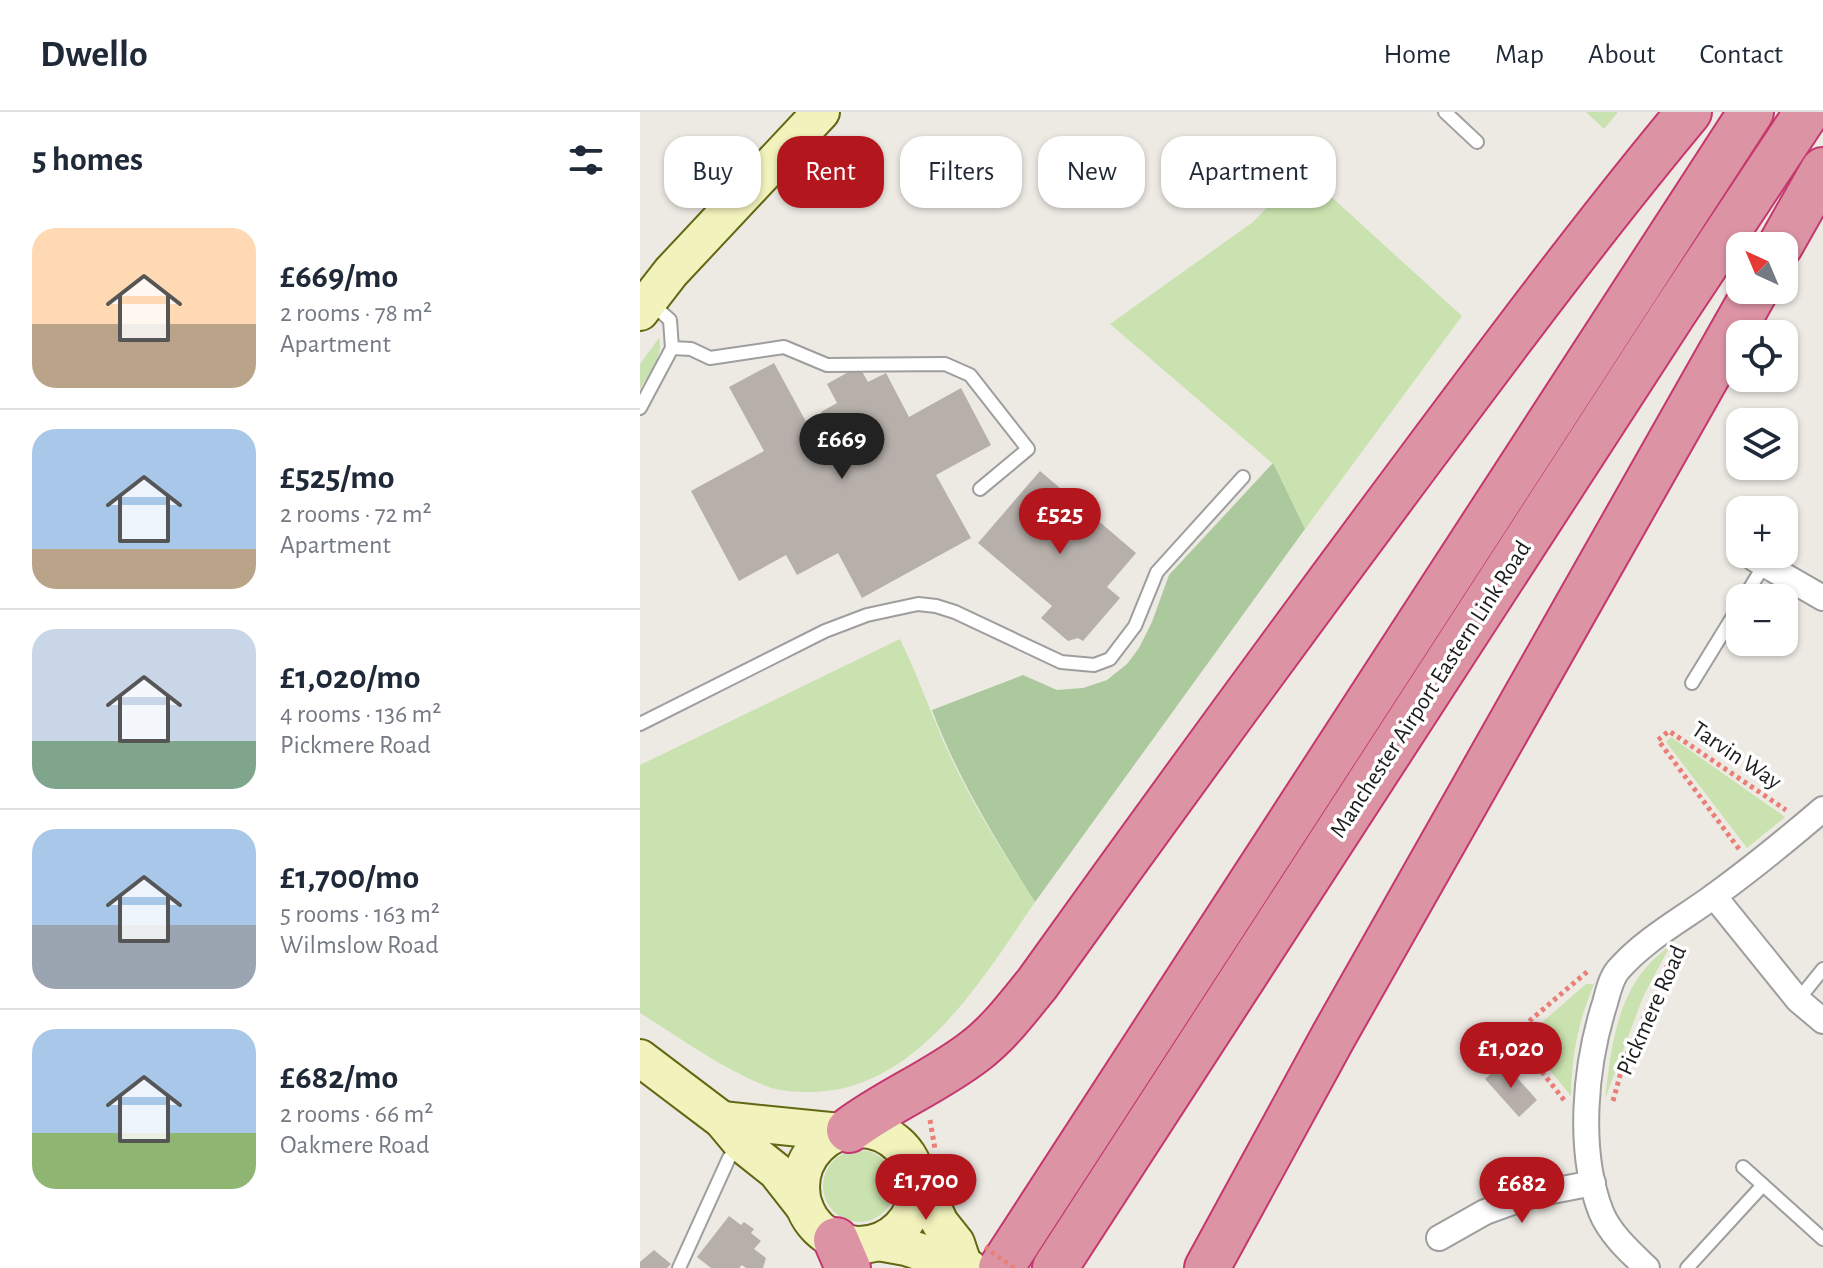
<!DOCTYPE html>
<meta charset="utf-8">
<style>
:root{--surface:#fff;--page:#f2f2f3;--text:#1f2937;--muted:#747a83;--line:#e0e1e3;--accent:#b4161d}
body{margin:0;font-family:"Alegreya Sans",sans-serif;background:var(--page);color:var(--text);height:100vh;display:flex;flex-direction:column;font-size:30px;white-space:nowrap}
*{box-sizing:border-box;margin:0}
p{font-size:26px;color:var(--muted)}
.icon{flex:none;width:44px;height:44px;fill:none;stroke:currentColor;stroke-width:2;stroke-linecap:round;stroke-linejoin:round}
.map{position:relative;flex:1;overflow:hidden}
.panel{display:flex;flex-direction:column;background:var(--surface);width:640px}
.panel>*{flex:none}
.guide{position:absolute;left:24px;top:24px;width:760px;height:72px;display:flex;gap:16px}
.needle{width:52px;rotate:316deg}
.buttons{position:absolute;left:1086px;top:120px;display:grid;gap:16px}
.buttons a{display:grid;place-items:center;width:72px;height:72px;border-radius:16px;background:var(--surface);box-shadow:0 2px 6px #0004;font-size:40px}
.price{position:absolute;translate:-50% -68px;padding:0 18px;border-radius:28px;background:var(--accent);color:#fff;font-size:26px;line-height:52px;filter:drop-shadow(0 2px 4px #0008)}
.price::after{content:'';position:absolute;left:50%;top:48px;width:24px;height:18px;margin-left:-12px;background:inherit;clip-path:polygon(0 0,100% 0,50% 100%)}
.price.current{background:#222;color:#fff}
ul{padding:0;list-style:none}
li{display:flex;align-items:center;gap:24px;height:200px;padding:0 32px}
li+li{border-top:2px solid var(--line)}
li span{display:grid;place-items:center;flex:none;width:224px;height:160px;border-radius:24px;color:#555}
li>.icon{margin-inline-start:auto}
span .icon{width:96px;height:96px;fill:#fffc;stroke-width:1}
li b{font-size:34px}
h2{display:flex;justify-content:space-between;align-items:center;height:96px;padding:0 32px;font-size:34px}
.chip{padding:0 28px;border-radius:24px;background:var(--surface);box-shadow:0 2px 6px #0004;font-size:28px;line-height:72px}
.chip.current{background:var(--accent);color:#fff}
header{display:flex;align-items:center;gap:48px;box-sizing:border-box;height:112px;padding:0 40px;background:var(--surface);border-bottom:2px solid var(--line)}
header strong{font-size:38px}
nav{display:flex;gap:44px;margin-inline-start:auto;font-size:28px}
main{display:flex;flex:1;min-height:0}
.map>svg:first-child{display:block}
</style>
<header>
<strong>Dwello</strong>
<nav><a>Home</a><a>Map</a><a>About</a><a>Contact</a></nav>
</header>
<main>
<section class="panel">
<h2>5 homes<svg class="icon" aria-label="filters" viewBox="0 0 24 24"><path d="M4 7h16M4 17h16"/><circle cx="9" cy="7" r="2"/><circle cx="15" cy="17" r="2"/></svg></h2>
<ul>
<li><span style="background:linear-gradient(#ffd9b3 60%,#b9a48a 0)"><svg class="icon" aria-label="home" viewBox="0 0 24 24"><path d="M3 11l9-7 9 7M6 9v11h12V9"/></svg></span><div><b>£669/mo</b><p>2 rooms · 78 m²</p><p>Apartment</p></div></li>
<li><span style="background:linear-gradient(#a9c7e8 75%,#b9a48a 0)"><svg class="icon" aria-label="home" viewBox="0 0 24 24"><path d="M3 11l9-7 9 7M6 9v11h12V9"/></svg></span><div><b>£525/mo</b><p>2 rooms · 72 m²</p><p>Apartment</p></div></li>
<li><span style="background:linear-gradient(#c9d6e8 70%,#7fa58c 0)"><svg class="icon" aria-label="home" viewBox="0 0 24 24"><path d="M3 11l9-7 9 7M6 9v11h12V9"/></svg></span><div><b>£1,020/mo</b><p>4 rooms · 136 m²</p><p>Pickmere Road</p></div></li>
<li><span style="background:linear-gradient(#a9c7e8 60%,#9aa5b1 0)"><svg class="icon" aria-label="home" viewBox="0 0 24 24"><path d="M3 11l9-7 9 7M6 9v11h12V9"/></svg></span><div><b>£1,700/mo</b><p>5 rooms · 163 m²</p><p>Wilmslow Road</p></div></li>
<li><span style="background:linear-gradient(#a9c7e8 65%,#8fb573 0)"><svg class="icon" aria-label="home" viewBox="0 0 24 24"><path d="M3 11l9-7 9 7M6 9v11h12V9"/></svg></span><div><b>£682/mo</b><p>2 rooms · 66 m²</p><p>Oakmere Road</p></div></li>
</ul>
</section>
<div class="map">
<svg width="1183" height="1156" viewBox="0 0 1183 1156">
<rect width="100%" height="100%" fill="#edeae4"/>
<g fill="#cae2af">
<polygon points="946,0 978,0 964,17"/>
<polygon points="663,59 822,204 665,417 632,351 470,212 613,110"/>
<path d="M 19,226 C 24,244 9,262 0,277 L 0,252 Z"/>
<path d="M 260,527 C 277,562 290,599 306,635 C 330,689 363,740 395,790 C 343,866 278,977 174,980 C 159,980 141,980 126,974 C 82,957 41,926 0,901 L 0,653 Z"/>
<polygon points="1031,625 1145,705 1107,736 1026,630"/>
<path d="M 1030,834 L 1003,885 L 965,987 C 972,928 978,870 1030,834 Z"/>
<path d="M 946,872 L 954,872 C 938,911 932,941 931,984 L 884,926 Z"/>
<circle cx="219" cy="1074" r="36"/>
</g>
<path fill="#acc89d" d="M 633,351 L 665,417 L 395,790 C 356,728 318,667 292,598 L 383,563 L 417,578 L 443,576 L 467,568 L 487,552 L 499,536 L 512,510 L 529,463 Z"/>
<g fill="#b6afaa">
<polygon points="134,251 183,341 198,332 181,300 197,291 187,272 219,254 228,270 246,261 269,305 321,276 351,333 296,363 331,426 222,486 198,441 157,463 146,443 99,469 51,379 124,339 89,275"/>
<polygon points="400,359 496,441 467,475 480,486 443,529 438,526 428,529 401,506 412,494 338,431"/>
<polygon points="863,950 897,988 879,1005 845,967"/>
<polygon points="89,1104 101,1113 104,1110 114,1117 111,1121 121,1129 114,1137 126,1146 123,1156 106,1156 102,1153 99,1156 71,1156 57,1145"/>
<polygon points="14,1138 31,1152 27,1156 0,1156 0,1150"/>
</g>
<g fill="none" stroke-linecap="round" stroke-linejoin="round">
<g stroke="#9e9e9e" stroke-width="16">
<g id="lane">
<polyline points="805,0 837,30"/>
<polyline points="32,236 51,237 70,246 144,235 187,253 305,252 330,263 388,337 340,377"/>
<polyline points="0,296 32,236 30,208 12,192"/>
<polyline points="1104,486 1124,453"/>
<polyline points="1052,571 1100,493"/>
<polyline points="0,612 185,519 227,503 278,492 296,494 315,500 421,550 454,553 470,547 495,514 517,460 603,365"/>
<polyline points="1158,888 1183,857"/>
<polyline points="1103,1055 1183,1127"/>
<polyline points="39,1156 89,1046 100,1035"/>
<polyline points="1047,1156 1123,1073"/>
</g>
</g>
<g stroke="#9e9e9e" stroke-width="28">
<g id="street">
<polyline points="1115,447 1183,486"/>
<polyline points="1074,784 1158,888 1183,909"/>
<polyline points="799,1126 845,1100 892,1083 953,1071"/>
<path d="M 1007,1156 C 990,1140 970,1122 961,1100 C 937,1038 945,953 965,891 C 968,880 971,866 978,858 C 1005,827 1041,808 1074,784 C 1111,757 1148,727 1183,697"/>
</g>
</g>
<g stroke="#626711" stroke-width="40">
<g id="secondary">
<polyline points="0,200 31,160 181,0"/>
<polyline points="0,946 82,1008 102,1032 136,1059 165,1096"/>
<polyline points="82,1008 200,1020"/>
<circle cx="219" cy="1075" r="58"/>
<polyline points="276,1061 300,1111 316,1131 323,1152"/>
<polyline points="238,1130 266,1135 329,1156"/>
</g>
</g>
<g stroke="#c5376e" stroke-width="48">
<g id="highway">
<polyline points="1140,134 1183,58"/>
<path d="M 209,1018 C 249,988 295,970 335,939 C 359,921 378,895 397,872 C 523,696 650,522 779,349 C 867,231 955,113 1049,0"/>
<polyline points="196,1128 208,1156"/>
<polyline points="361,1156 1111,0"/>
<polyline points="415,1156 1033,202 1167,0"/>
<polyline points="567,1156 693,925 1116,178"/>
</g>
</g>
<g stroke="#ea7f78" stroke-width="5" stroke-dasharray="4 4" stroke-linecap="butt">
<polyline points="1099,737 1018,628 1029,619 1146,698"/>
<polyline points="924,988 873,923 948,859"/>
<polyline points="973,989 984,949 1032,843"/>
<polyline points="290,1008 295,1037"/>
</g>
<use href="#lane" stroke="#fff" stroke-width="12"/>
<use href="#street" stroke="#fff" stroke-width="24"/>
<use href="#secondary" stroke="#f2f2bd" stroke-width="36"/>
<use href="#highway" stroke="#dc94a5" stroke-width="44"/>
<polyline stroke="#ea7f78" stroke-width="5" stroke-dasharray="4 4" stroke-linecap="butt" points="345,1135 374,1156"/>
</g>
<g text-anchor="middle" stroke-width="7" stroke-linejoin="round" paint-order="stroke">
<g font-size="24" fill="#1d1d1d" stroke="#fff">
<text transform="translate(790 577) rotate(-57)" y="8">Manchester Airport Eastern Link Road</text>
<text transform="translate(1097 643) rotate(34)" y="8">Tarvin Way</text>
<text transform="translate(1011 898) rotate(-66)" y="8">Pickmere Road</text>
</g>
</g>
</svg>
<div class="buttons">
<a><svg class="needle" viewBox="-14 -14 28 28"><path d="M0-13l5 13h-10z" fill="#e53935"/><path d="M0 13l5-13h-10z" fill="#747a83"/></svg></a>
<a><svg class="icon" aria-label="locate" viewBox="0 0 24 24"><circle cx="12" cy="12" r="6"/><path d="M12 2v4M12 18v4M2 12h4M18 12h4"/></svg></a>
<a><svg class="icon" aria-label="layers" viewBox="0 0 24 24"><path d="M12 4l9 5-9 5-9-5zM3 14l9 5 9-5"/></svg></a>
<a>+</a>
<a>−</a>
</div>
<b class="price current" style="left:202px;top:369px">£669</b>
<b class="price" style="left:420px;top:444px">£525</b>
<b class="price" style="left:871px;top:978px">£1,020</b>
<b class="price" style="left:286px;top:1110px">£1,700</b>
<b class="price" style="left:882px;top:1113px">£682</b>
<div class="guide">
<a class="chip">Buy</a>
<a class="chip current">Rent</a>
<a class="chip">Filters</a>
<a class="chip">New</a>
<a class="chip">Apartment</a>
</div>
</div>
</main>
